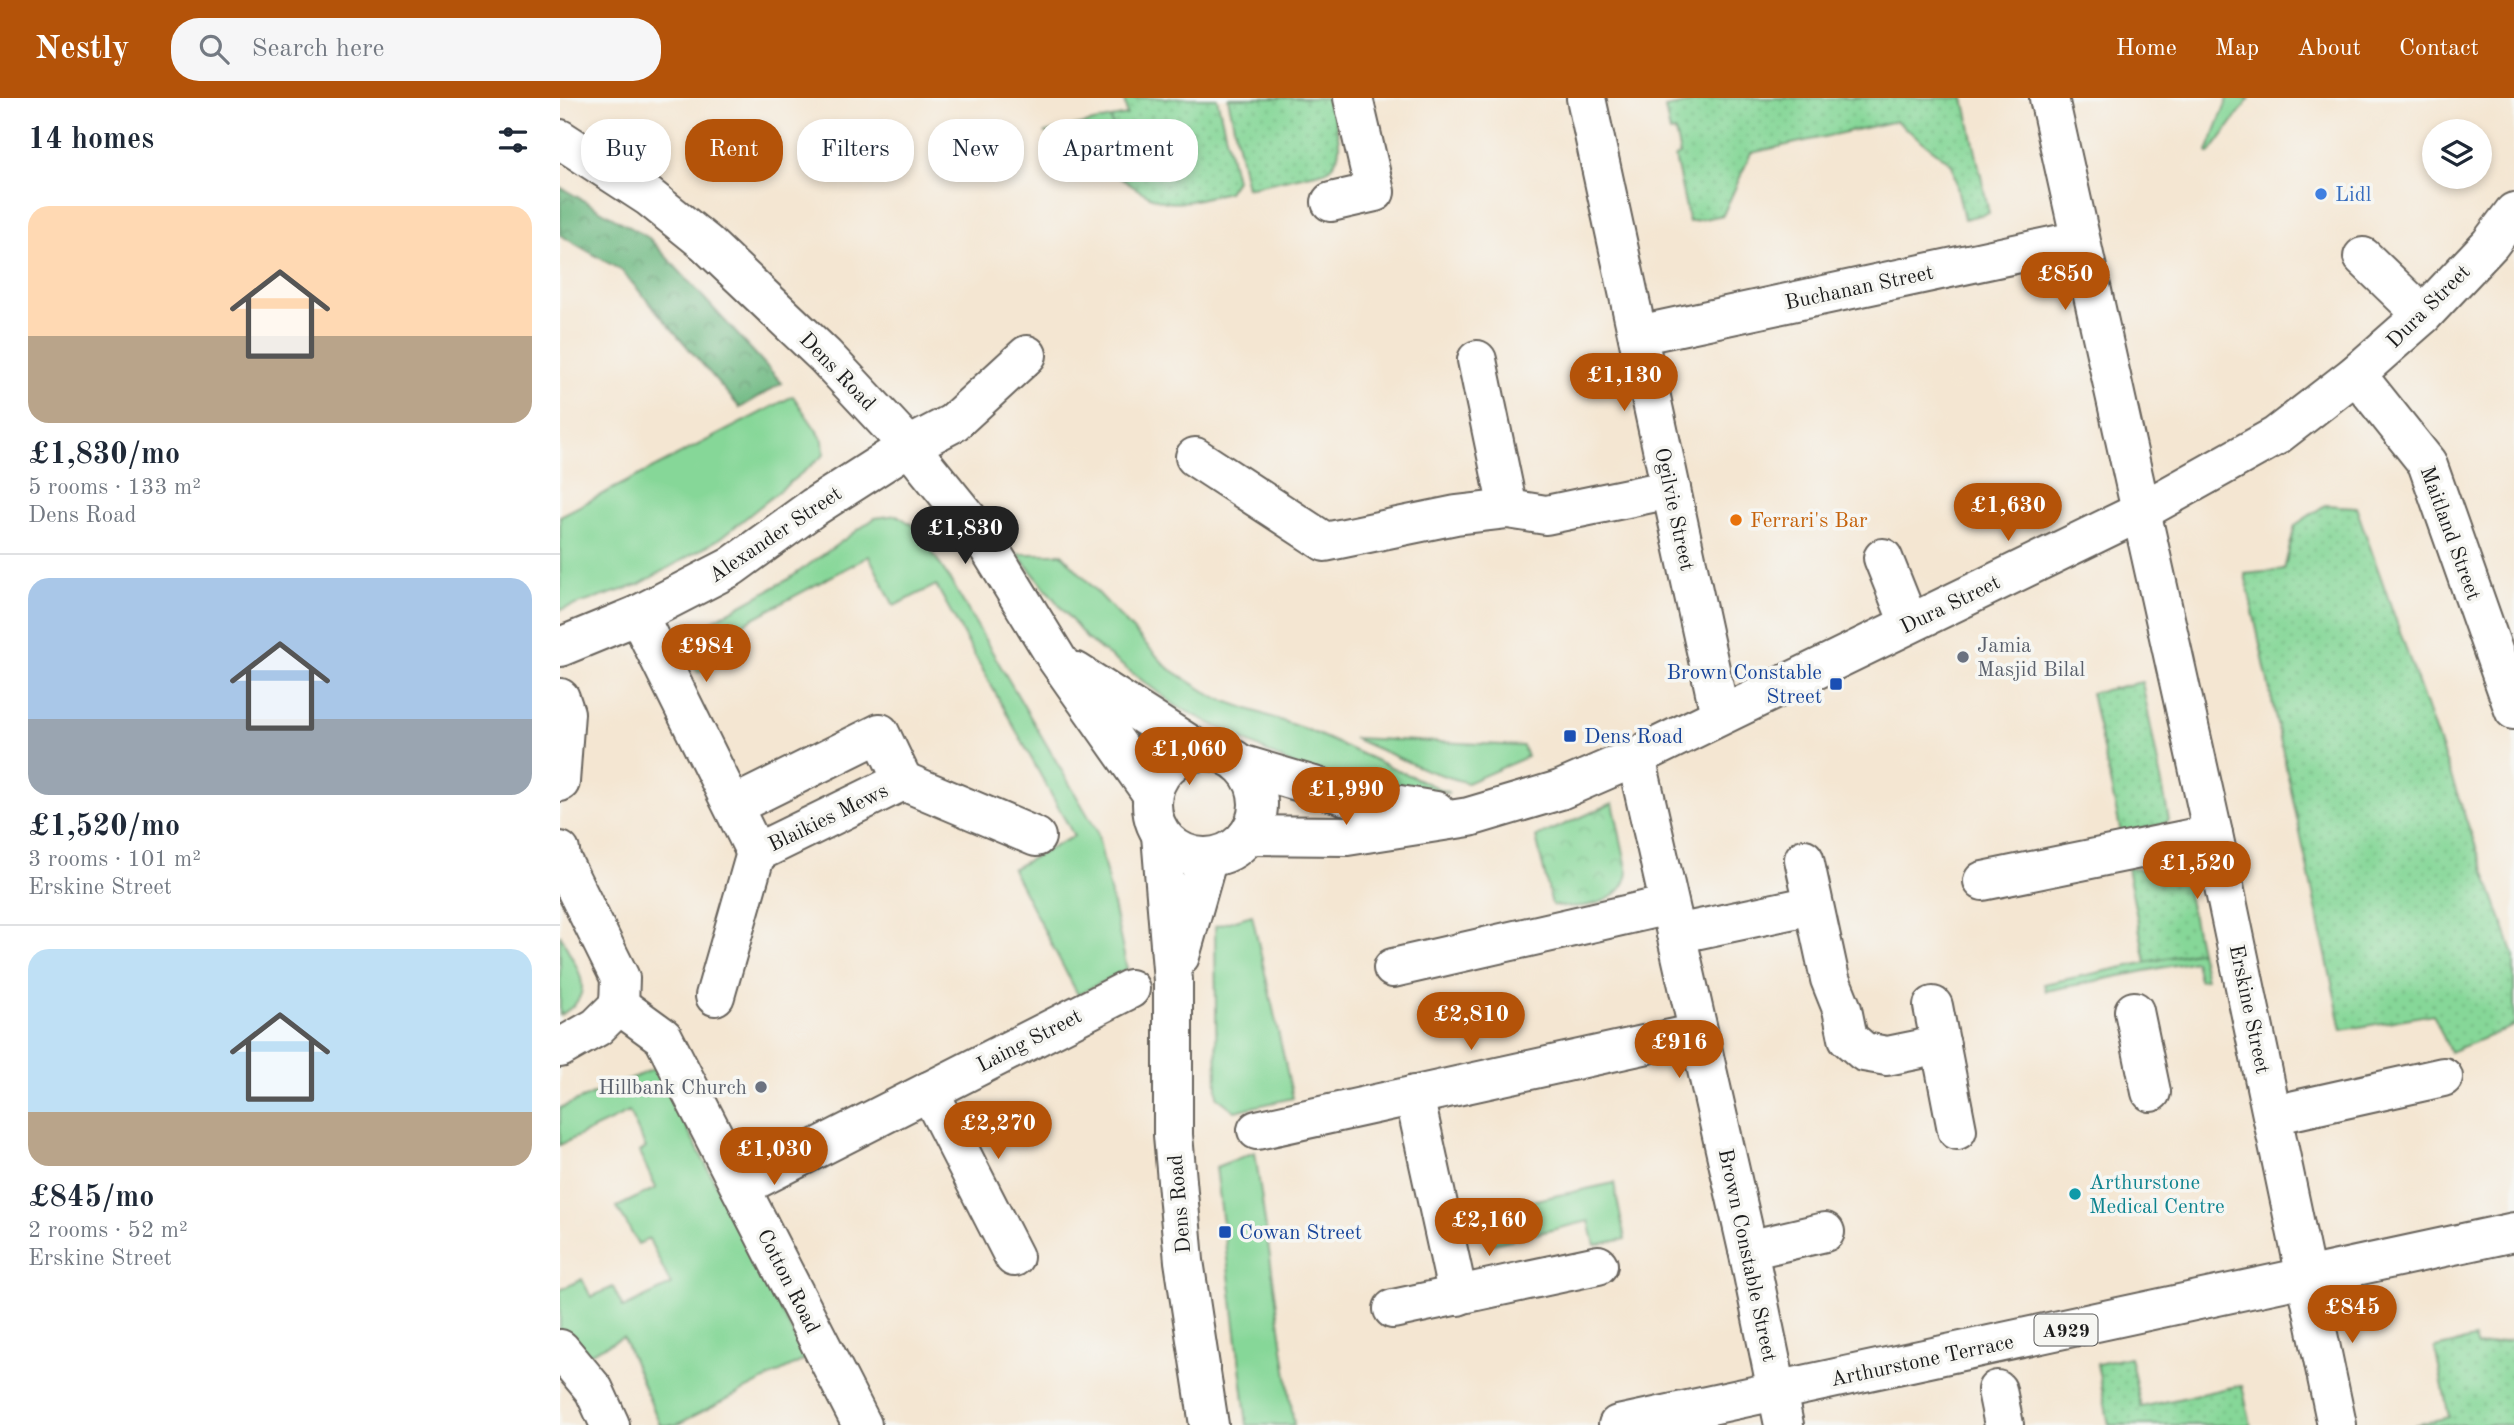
<!DOCTYPE html>
<meta charset="utf-8">
<style>
:root{--surface:#fff;--page:#f6f6f7;--text:#1f2937;--muted:#747a83;--line:#e0e1e3;--accent:#b45309}
body{margin:0;font-family:"Old Standard TT",serif;background:var(--page);color:var(--text);height:100vh;display:flex;flex-direction:column;font-size:26px;white-space:nowrap}
*{box-sizing:border-box;margin:0}
p{font-size:23px;color:var(--muted)}
.icon{flex:none;width:38px;height:38px;fill:none;stroke:currentColor;stroke-width:2;stroke-linecap:round;stroke-linejoin:round}
.map{position:relative;flex:1;overflow:hidden}
.side{display:flex;flex-direction:column;background:var(--surface);width:560px}
.side>*{flex:none}
.hud{position:absolute;left:21px;top:21px;width:665px;height:63px;display:flex;gap:14px}
.fabs{position:absolute;left:1862px;top:21px;display:grid;gap:14px}
.fabs a{display:grid;place-items:center;width:70px;height:70px;border-radius:50%;background:var(--surface);box-shadow:0 4px 10px #0003;font-size:35px}
.price{position:absolute;translate:-50% -60px;padding:0 16px;border-radius:24px;background:var(--accent);color:#fff;font-size:23px;line-height:46px;filter:drop-shadow(0 2px 4px #0008)}
.price::after{content:'';position:absolute;left:50%;top:42px;width:21px;height:16px;margin-left:-10px;background:inherit;clip-path:polygon(0 0,100% 0,50% 100%)}
.price.selected{background:#222;color:#fff}
ul{padding:0;list-style:none}
li{display:grid;align-content:center;gap:14px;height:371px;padding:0 28px}
li+li{border-top:2px solid var(--line)}
li span{display:grid;place-items:center;height:217px;border-radius:21px;color:#555}
li>.icon{margin-inline-start:auto}
span .icon{width:126px;height:126px;fill:#fffc;stroke-width:1}
li b{font-size:30px}
h2{display:flex;justify-content:space-between;align-items:center;height:84px;padding:0 28px;font-size:30px}
.chip{padding:0 24px;border-radius:28px;background:var(--surface);box-shadow:0 4px 10px #0003;font-size:24px;line-height:63px}
.chip.selected{background:var(--accent);color:#fff}
header{display:flex;align-items:center;gap:42px;box-sizing:border-box;height:98px;padding:0 35px;background:var(--accent);color:#fff}
header strong{font-size:33px}
nav{display:flex;gap:38px;margin-inline-start:auto;font-size:24px}
.search{width:490px;height:63px;background:var(--page);display:flex;align-items:center;gap:18px;box-sizing:border-box;padding:0 24px;border-radius:28px;color:var(--muted);font-size:26px}
main{display:flex;flex:1;min-height:0}
.map>svg:first-child{display:block}
</style>
<header>
<strong>Nestly</strong>
<div class="search"><svg class="icon" aria-label="search" viewBox="0 0 24 24"><circle cx="10" cy="10" r="6"/><path d="M15 15l6 6"/></svg>Search here</div>
<nav><a>Home</a><a>Map</a><a>About</a><a>Contact</a></nav>
</header>
<main>
<section class="side">
<h2>14 homes<svg class="icon" aria-label="filters" viewBox="0 0 24 24"><path d="M4 7h16M4 17h16"/><circle cx="9" cy="7" r="2"/><circle cx="15" cy="17" r="2"/></svg></h2>
<ul>
<li><span style="background:linear-gradient(#ffd9b3 60%,#b9a48a 0)"><svg class="icon" aria-label="home" viewBox="0 0 24 24"><path d="M3 11l9-7 9 7M6 9v11h12V9"/></svg></span><div><b>£1,830/mo</b><p>5 rooms · 133 m²</p><p>Dens Road</p></div></li>
<li><span style="background:linear-gradient(#a9c7e8 65%,#9aa5b1 0)"><svg class="icon" aria-label="home" viewBox="0 0 24 24"><path d="M3 11l9-7 9 7M6 9v11h12V9"/></svg></span><div><b>£1,520/mo</b><p>3 rooms · 101 m²</p><p>Erskine Street</p></div></li>
<li><span style="background:linear-gradient(#bfe0f5 75%,#b9a48a 0)"><svg class="icon" aria-label="home" viewBox="0 0 24 24"><path d="M3 11l9-7 9 7M6 9v11h12V9"/></svg></span><div><b>£845/mo</b><p>2 rooms · 52 m²</p><p>Erskine Street</p></div></li>
</ul>
</section>
<div class="map">
<svg width="1954" height="1327" viewBox="0 0 1954 1327">
<defs>
<pattern id="forest-crowns" width="20" height="18" patternUnits="userSpaceOnUse" patternTransform="scale(1.75)"><rect width="20" height="18" fill="#6cb880"/><path d="M2 6a3 3 0 1 1 6 0M12 15a3 3 0 1 1 6 0" fill="none" stroke="#589568"/></pattern>
<pattern id="park-crowns" width="20" height="18" patternUnits="userSpaceOnUse" patternTransform="scale(1.75)"><rect width="20" height="18" fill="#86d798"/><path d="M2 6a3 3 0 1 1 6 0M12 15a3 3 0 1 1 6 0" fill="none" stroke="#73b882"/></pattern>
<pattern id="garden-dots" width="8" height="8" patternUnits="userSpaceOnUse" patternTransform="scale(1.75)"><rect width="8" height="8" fill="#86d798"/><path d="M2 2h.1M6 6h.1" fill="none" stroke="#73b882" stroke-width="1.8" stroke-linecap="round"/></pattern>
</defs>
<rect width="100%" height="100%" fill="#f6f6f2"/>
<filter id="ink" filterUnits="userSpaceOnUse"><feTurbulence type="fractalNoise" baseFrequency=".0143" numOctaves="2"/><feDisplacementMap in="SourceGraphic" scale="14" xChannelSelector="R" yChannelSelector="G"/><feConvolveMatrix kernelMatrix="1 2 1 2 8 2 1 2 1" color-interpolation-filters="sRGB"/></filter>
<filter id="wash" filterUnits="userSpaceOnUse"><feTurbulence type="fractalNoise" baseFrequency=".00686" numOctaves="4" result="noise"/><feDisplacementMap in="SourceGraphic" scale="28" xChannelSelector="R" yChannelSelector="G"/><feGaussianBlur stdDeviation="1.57" result="paint"/><feColorMatrix in="noise" values="0 0 0 0 0 0 0 0 0 0 0 0 0 0 0 0 0 1.4 0 .05"/><feComposite in="paint" operator="in"/></filter>
<g filter="url(#wash)">
<rect width="100%" height="100%" fill="#f4e6d2"/>
<g fill="#86d798" stroke="#517a5a" stroke-width="2">
<polygon points="1668,0 1690,0 1649,56 1647,54"/>
<polygon points="551,20 565,83 486,35"/>
<polygon points="233,298 263,342 264,357 161,440 78,487 0,512 0,418"/>
<polygon points="337,417 357,430 392,485 537,733 567,871 518,897 452,771 514,738 376,487 334,508 309,458 153,542 164,563 138,574 126,558 134,533 227,482 315,420"/>
<polygon points="457,456 502,456 607,569 654,599 748,632 889,695 808,689 735,668 616,608 527,541"/>
<polygon points="793,640 963,648 967,659 907,685 866,672"/>
<polygon points="692,817 733,1000 675,1013 657,999 655,828"/>
<path d="M 0,836 C 15,869 41,895 0,917 Z"/>
<polygon points="1640,853 1646,881 1639,882 1635,863 1486,893 1484,886"/>
<polygon points="96,970 246,1261 116,1327 100,1327 63,1239 25,1258 0,1233 0,1192 22,1181 31,1199 53,1189 63,1210 111,1187 89,1141 78,1146 57,1109 96,1090 79,1054 86,1050 69,1014 0,1047 0,1010"/>
<polygon points="695,1054 734,1327 687,1327 656,1069"/>
<polygon points="1054,1085 1065,1141 1035,1147 1029,1123 933,1146 926,1113"/>
</g>
<polygon fill="url(#forest-crowns)" stroke="#446a4e" stroke-width="2" points="0,89 89,140 222,285 180,310 62,173 0,137"/>
<path fill="url(#park-crowns)" stroke="#517a5a" stroke-width="2" d="M 1053,705 L 1068,774 C 1064,806 1018,813 992,807 L 976,739 Z"/>
<g fill="url(#garden-dots)" stroke="#517a5a" stroke-width="2">
<path d="M 564,0 L 657,0 L 676,82 L 668,94 C 618,105 610,115 565,83 L 551,20 L 567,17 Z"/>
<path d="M 668,0 L 769,0 C 774,25 791,58 765,73 L 687,90 Z"/>
<polygon points="1155,0 1404,0 1429,115 1404,121 1392,66 1336,23 1191,55 1163,117 1129,124 1115,59 1120,57 1115,33 1110,34 1105,10"/>
<polygon points="1765,407 1796,409 1954,857 1954,928 1890,954 1873,916 1782,932 1685,476 1724,472 1735,427"/>
<polygon points="1582,584 1609,722 1604,726 1561,735 1531,595"/>
<polygon points="1567,770 1595,773 1613,770 1624,777 1640,853 1586,864"/>
<polygon points="1914,1241 1917,1249 1954,1241 1954,1327 1854,1327 1889,1319 1875,1250"/>
<polygon points="1570,1259 1581,1309 1682,1287 1691,1327 1549,1327 1537,1266"/>
</g>
</g>
<g filter="url(#ink)">
<g fill="none" stroke-linecap="round" stroke-linejoin="round">
<g stroke="#68635c" stroke-width="42">
<g id="minor">
<polyline points="1026,0 1160,617"/>
<polyline points="1489,0 1653,736 1777,1327"/>
<polyline points="771,104 815,94 793,0"/>
<polyline points="1803,159 1863,217"/>
<polyline points="1078,237 1520,142"/>
<polyline points="917,262 948,411"/>
<polyline points="1796,276 1867,365 1954,612"/>
<polyline points="635,359 765,444 896,417 948,411 986,417 1111,391"/>
<polyline points="1323,460 1349,525"/>
<polyline points="78,517 196,755 343,683 320,635 173,708"/>
<polyline points="0,549 78,517 171,469 254,409 349,348 393,325 467,257"/>
<polyline points="0,600 5,615 0,684"/>
<polyline points="1076,659 1188,1152 1224,1327"/>
<polyline points="680,666 791,699 876,713"/>
<polyline points="343,683 476,739"/>
<polyline points="688,737 787,738 909,719 1000,692 1076,659 1580,414 1716,338 1796,276 1863,217 1930,146 1954,114"/>
<polyline points="0,753 1,761 60,880 59,907"/>
<polyline points="1244,761 1270,881 1282,911 1288,940 1304,954 1327,958 1381,947"/>
<polyline points="1423,783 1653,736"/>
<polyline points="1116,836 1253,807"/>
<polyline points="833,870 1109,807"/>
<polyline points="155,898 196,755"/>
<polyline points="59,907 103,939 302,1327"/>
<polyline points="1373,908 1397,1032"/>
<polyline points="1574,913 1591,994"/>
<polyline points="0,950 37,929 59,907"/>
<polyline points="369,993 454,1159"/>
<polyline points="854,997 898,1198"/>
<polyline points="1713,1017 1883,979"/>
<polyline points="697,1032 1138,935"/>
<polyline points="181,1089 570,891"/>
<polyline points="1188,1152 1265,1134"/>
<polyline points="833,1211 1038,1167"/>
<polyline points="0,1251 34,1292 50,1327"/>
<polyline points="1437,1292 1444,1327"/>
</g>
</g>
<g stroke="#68635c" stroke-width="42">
<g id="major">
<polyline points="0,41 89,99 146,145 265,258 349,348 421,437 497,561 592,696"/>
<polyline points="516,574 638,652"/>
<circle cx="645" cy="706" r="53"/>
<polyline points="601,737 613,883 613,1037 624,1163 649,1327"/>
<polyline points="620,858 648,759"/>
<polyline points="1058,1327 1954,1134"/>
</g>
</g>
<use href="#minor" stroke="#fff" stroke-width="38"/>
<use href="#major" stroke="#fff" stroke-width="38"/>
</g>
</g>
<circle fill="#3f7fe0" stroke="#f6f6f2" stroke-width="2.5" cx="1761" cy="96" r="7"/>
<circle fill="#e8710a" stroke="#f6f6f2" stroke-width="2.5" cx="1176" cy="422" r="7"/>
<g fill="#6b7280" stroke="#f6f6f2" stroke-width="2.5">
<circle cx="1403" cy="559" r="7"/>
<circle cx="201" cy="989" r="7"/>
</g>
<g fill="#1a4fb4" stroke="#f6f6f2" stroke-width="2.5">
<rect x="1269" y="579" width="14" height="14" rx="3.5"/>
<rect x="1003" y="631" width="14" height="14" rx="3.5"/>
<rect x="658" y="1127" width="14" height="14" rx="3.5"/>
</g>
<circle fill="#0f9aa8" stroke="#f6f6f2" stroke-width="2.5" cx="1515" cy="1096" r="7"/>
<g text-anchor="middle" stroke-width="7" stroke-linejoin="round" paint-order="stroke">
<rect fill="#f6f6f2" stroke="#5d5d5c" stroke-width="2" x="1474.5" y="1216.5" width="63" height="31" rx="5"/>
<g font-size="19" font-weight="bold" fill="#1c1c1c">
<text x="1506" y="1239">A929</text>
</g>
<g font-size="21" fill="#366cbe" stroke="#f6f6f2" text-anchor="start">
<text x="1775" y="103">Lidl</text>
</g>
<g font-size="21" fill="#1c1c1c" stroke="#f6f6f2">
<text transform="translate(1299 189) rotate(-12)" y="7">Buchanan Street</text>
<text transform="translate(1868 208) rotate(-45)" y="7">Dura Street</text>
<text transform="translate(278 273) rotate(46)" y="7">Dens Road</text>
<text transform="translate(1115 411) rotate(78)" y="7">Ogilvie Street</text>
<text transform="translate(1891 435) rotate(70)" y="7">Maitland Street</text>
<text transform="translate(215 436) rotate(-34)" y="7">Alexander Street</text>
<text transform="translate(1390 506) rotate(-26)" y="7">Dura Street</text>
<text transform="translate(268 719) rotate(-26)" y="7">Blaikies Mews</text>
<text transform="translate(1690 911) rotate(78)" y="7">Erskine Street</text>
<text transform="translate(469 942) rotate(-27)" y="7">Laing Street</text>
<text transform="translate(619 1106) rotate(-95)" y="7">Dens Road</text>
<text transform="translate(1188 1157) rotate(78)" y="7">Brown Constable Street</text>
<text transform="translate(229 1183) rotate(63)" y="7">Cotton Road</text>
<text transform="translate(1362 1262) rotate(-12)" y="7">Arthurstone Terrace</text>
</g>
<g font-size="21" fill="#c56008" stroke="#f6f6f2" text-anchor="start">
<text x="1190" y="429">Ferrari's Bar</text>
</g>
<g font-size="21" fill="#5b616d" stroke="#f6f6f2" text-anchor="start">
<text x="1417" y="554">Jamia<tspan x="1417" dy="24">Masjid Bilal</tspan></text>
<text x="187" y="996" text-anchor="end">Hillbank Church</text>
</g>
<g font-size="21" fill="#164399" stroke="#f6f6f2" text-anchor="start">
<text x="1262" y="581" text-anchor="end">Brown Constable<tspan x="1262" dy="24">Street</tspan></text>
<text x="1024" y="645">Dens Road</text>
<text x="679" y="1141">Cowan Street</text>
</g>
<g font-size="21" fill="#0d838f" stroke="#f6f6f2" text-anchor="start">
<text x="1529" y="1091">Arthurstone<tspan x="1529" dy="24">Medical Centre</tspan></text>
</g>
</g>
</svg>
<div class="fabs">
<a><svg class="icon" aria-label="layers" viewBox="0 0 24 24"><path d="M12 4l9 5-9 5-9-5zM3 14l9 5 9-5"/></svg></a>
</div>
<b class="price" style="left:1505px;top:214px">£850</b>
<b class="price" style="left:1064px;top:315px">£1,130</b>
<b class="price" style="left:1448px;top:445px">£1,630</b>
<b class="price selected" style="left:405px;top:468px">£1,830</b>
<b class="price" style="left:146px;top:586px">£984</b>
<b class="price" style="left:629px;top:689px">£1,060</b>
<b class="price" style="left:786px;top:729px">£1,990</b>
<b class="price" style="left:1637px;top:803px">£1,520</b>
<b class="price" style="left:911px;top:954px">£2,810</b>
<b class="price" style="left:1119px;top:982px">£916</b>
<b class="price" style="left:438px;top:1063px">£2,270</b>
<b class="price" style="left:214px;top:1089px">£1,030</b>
<b class="price" style="left:929px;top:1160px">£2,160</b>
<b class="price" style="left:1792px;top:1247px">£845</b>
<div class="hud">
<a class="chip">Buy</a>
<a class="chip selected">Rent</a>
<a class="chip">Filters</a>
<a class="chip">New</a>
<a class="chip">Apartment</a>
</div>
</div>
</main>
